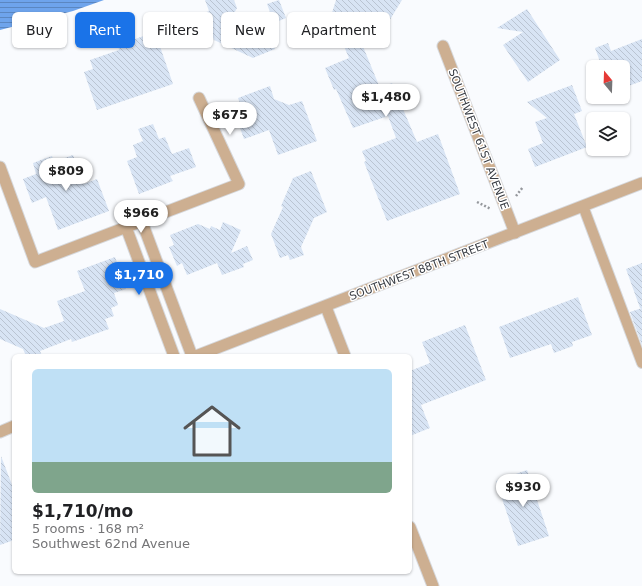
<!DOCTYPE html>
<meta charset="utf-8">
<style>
:root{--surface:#fff;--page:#f2f2f2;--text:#202124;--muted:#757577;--accent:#1a73e8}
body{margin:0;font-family:"DejaVu Sans",sans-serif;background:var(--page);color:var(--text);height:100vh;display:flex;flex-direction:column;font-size:15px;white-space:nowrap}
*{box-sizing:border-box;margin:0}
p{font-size:13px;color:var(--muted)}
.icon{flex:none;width:22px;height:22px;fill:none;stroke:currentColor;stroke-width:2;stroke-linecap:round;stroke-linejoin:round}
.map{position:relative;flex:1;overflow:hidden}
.details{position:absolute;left:12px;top:354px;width:400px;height:220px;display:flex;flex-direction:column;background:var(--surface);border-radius:6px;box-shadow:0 1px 3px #0004}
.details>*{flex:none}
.top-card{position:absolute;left:12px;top:12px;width:400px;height:36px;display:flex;gap:8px}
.needle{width:26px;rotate:341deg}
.controls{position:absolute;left:586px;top:60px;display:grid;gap:8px}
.controls a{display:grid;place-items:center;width:44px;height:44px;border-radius:6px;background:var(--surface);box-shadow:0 1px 3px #0004;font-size:20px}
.price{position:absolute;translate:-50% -34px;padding:0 9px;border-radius:14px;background:#fff;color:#222;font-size:13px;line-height:26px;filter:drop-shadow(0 1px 2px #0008)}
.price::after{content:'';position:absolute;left:50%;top:24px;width:12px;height:9px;margin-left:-6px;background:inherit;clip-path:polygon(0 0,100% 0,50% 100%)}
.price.active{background:var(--accent);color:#fff}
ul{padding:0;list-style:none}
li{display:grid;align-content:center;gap:8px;height:212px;padding:0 20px}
li span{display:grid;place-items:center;height:124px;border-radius:6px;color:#555}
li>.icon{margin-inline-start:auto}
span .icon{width:72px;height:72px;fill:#fffc;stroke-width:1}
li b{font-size:17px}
.pill{padding:0 14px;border-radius:6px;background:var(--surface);box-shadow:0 1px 3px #0004;font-size:14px;line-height:36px}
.pill.active{background:var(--accent);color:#fff}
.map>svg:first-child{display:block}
</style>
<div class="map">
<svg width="642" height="586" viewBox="0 0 642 586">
<defs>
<pattern id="water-rules" width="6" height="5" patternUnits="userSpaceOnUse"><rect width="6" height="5" fill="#6ea4ec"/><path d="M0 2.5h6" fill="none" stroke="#5b87c1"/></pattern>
<pattern id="building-back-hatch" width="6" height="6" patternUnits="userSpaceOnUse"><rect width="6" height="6" fill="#d8e4f4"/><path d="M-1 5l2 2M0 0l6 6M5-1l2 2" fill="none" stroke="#bac4d2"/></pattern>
</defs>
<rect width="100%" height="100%" fill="#f9fbfe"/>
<polygon fill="url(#water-rules)" points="0,0 104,0 73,11 0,30"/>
<g fill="url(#building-back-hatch)">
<polygon points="205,0 234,0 237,8 232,17 271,38 275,49 253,58 214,40 211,32 192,40 185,20 209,11"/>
<polygon points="279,0 286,18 274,23 267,4"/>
<polygon points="336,0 402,0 383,31 362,44 380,88 392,83 417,142 438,134 460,194 387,221 364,162 366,161 362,151 396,138 388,116 353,128 336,89 334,90 325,68 349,58 331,16"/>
<polygon points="527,9 560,60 528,82 503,45 523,32 497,28"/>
<polygon points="155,32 173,84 97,110 84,72 93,69 90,60 119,50 118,45"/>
<polygon points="642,39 642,81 623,88 623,67 602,67 595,48 608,43 611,51"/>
<polygon points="572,85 582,111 574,114 587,147 535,167 528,149 543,143 535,122 547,118 527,102"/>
<polygon points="270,86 274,99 289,105 302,101 317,141 278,155 269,130 244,139 235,114 243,111 238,98"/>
<polygon points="153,124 159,139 165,137 172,154 189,148 196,167 170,176 173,181 139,194 127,161 137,157 133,145 143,141 138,129"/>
<polygon points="73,155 84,184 97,179 109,211 58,230 46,197 32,203 23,179 36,174 33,163 52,156 54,162"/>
<polygon points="311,171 327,212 314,218 301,247 304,255 290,260 288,255 280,258 271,234 283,207 281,206 293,178"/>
<polygon points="223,222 241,230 231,253 247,246 253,260 243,264 244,267 222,275 217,263 187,275 182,263 177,266 169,247 174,245 170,235 198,224 210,229 211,226 220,230"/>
<polygon points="115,257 126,289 114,293 118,305 111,308 114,316 105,319 109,329 72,342 71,339 40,351 42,356 26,356 23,349 0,339 0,309 44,328 64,321 57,301 85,291 77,271"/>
<polygon points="642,263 642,308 640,308 626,269"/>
<polygon points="578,297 592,335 572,342 573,346 554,353 551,344 510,358 499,327"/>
<polygon points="642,308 642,345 630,312"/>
<polygon points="465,325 486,380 421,405 430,428 410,436 410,371 430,363 422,342"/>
<polygon points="1,456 14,490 14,540 0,545"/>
<polygon points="527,470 549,536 518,546 496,481"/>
</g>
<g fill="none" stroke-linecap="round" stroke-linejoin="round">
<g stroke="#d6d8dc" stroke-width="12">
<polyline id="service" points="583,206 642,363"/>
</g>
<g stroke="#d6d8dc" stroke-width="13">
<g id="minor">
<polyline points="443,46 515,233"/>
<polyline points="0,167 35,262 239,184 199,98"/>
<polyline points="142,222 192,356"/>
<polyline points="126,227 174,356"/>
<polyline points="326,307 345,356"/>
<polyline points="410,527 433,586"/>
</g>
</g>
<g stroke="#d6d8dc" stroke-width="13">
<g id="tertiary">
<polyline points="196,356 642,183"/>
<polyline points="0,432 14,426"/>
</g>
</g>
<g stroke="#95989d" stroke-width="2.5" stroke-dasharray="2 2" stroke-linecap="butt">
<polyline points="516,196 523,187"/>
<polyline points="477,202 491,209"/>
</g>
<use href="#service" stroke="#cdaf91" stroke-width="10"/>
<use href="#minor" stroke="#cdaf91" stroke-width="11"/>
<use href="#tertiary" stroke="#cdaf91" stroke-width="11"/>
</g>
<g text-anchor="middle" stroke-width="3" stroke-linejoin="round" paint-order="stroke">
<g font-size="11" fill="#373b42" stroke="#fff">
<text transform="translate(479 139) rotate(69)" y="4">SOUTHWEST 61ST AVENUE</text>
<text transform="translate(419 270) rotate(-21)" y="4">SOUTHWEST 88TH STREET</text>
</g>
</g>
</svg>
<div class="controls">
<a><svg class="needle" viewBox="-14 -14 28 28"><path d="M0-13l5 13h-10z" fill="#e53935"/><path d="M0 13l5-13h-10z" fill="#757577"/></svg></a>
<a><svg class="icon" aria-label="layers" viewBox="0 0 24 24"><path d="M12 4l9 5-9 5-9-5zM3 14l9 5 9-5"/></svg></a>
</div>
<b class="price" style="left:386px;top:118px">$1,480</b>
<b class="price" style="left:230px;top:136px">$675</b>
<b class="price" style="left:66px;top:192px">$809</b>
<b class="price" style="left:141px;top:234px">$966</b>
<b class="price active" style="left:139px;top:296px">$1,710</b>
<b class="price" style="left:523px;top:508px">$930</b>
<div class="top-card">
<a class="pill">Buy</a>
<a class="pill active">Rent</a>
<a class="pill">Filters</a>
<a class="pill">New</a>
<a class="pill">Apartment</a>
</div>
<section class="details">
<ul>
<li><span style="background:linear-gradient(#bfe0f5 75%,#7fa58c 0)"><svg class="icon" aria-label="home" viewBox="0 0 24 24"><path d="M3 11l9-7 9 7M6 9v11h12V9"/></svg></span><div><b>$1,710/mo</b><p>5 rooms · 168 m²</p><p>Southwest 62nd Avenue</p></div></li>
</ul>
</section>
</div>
